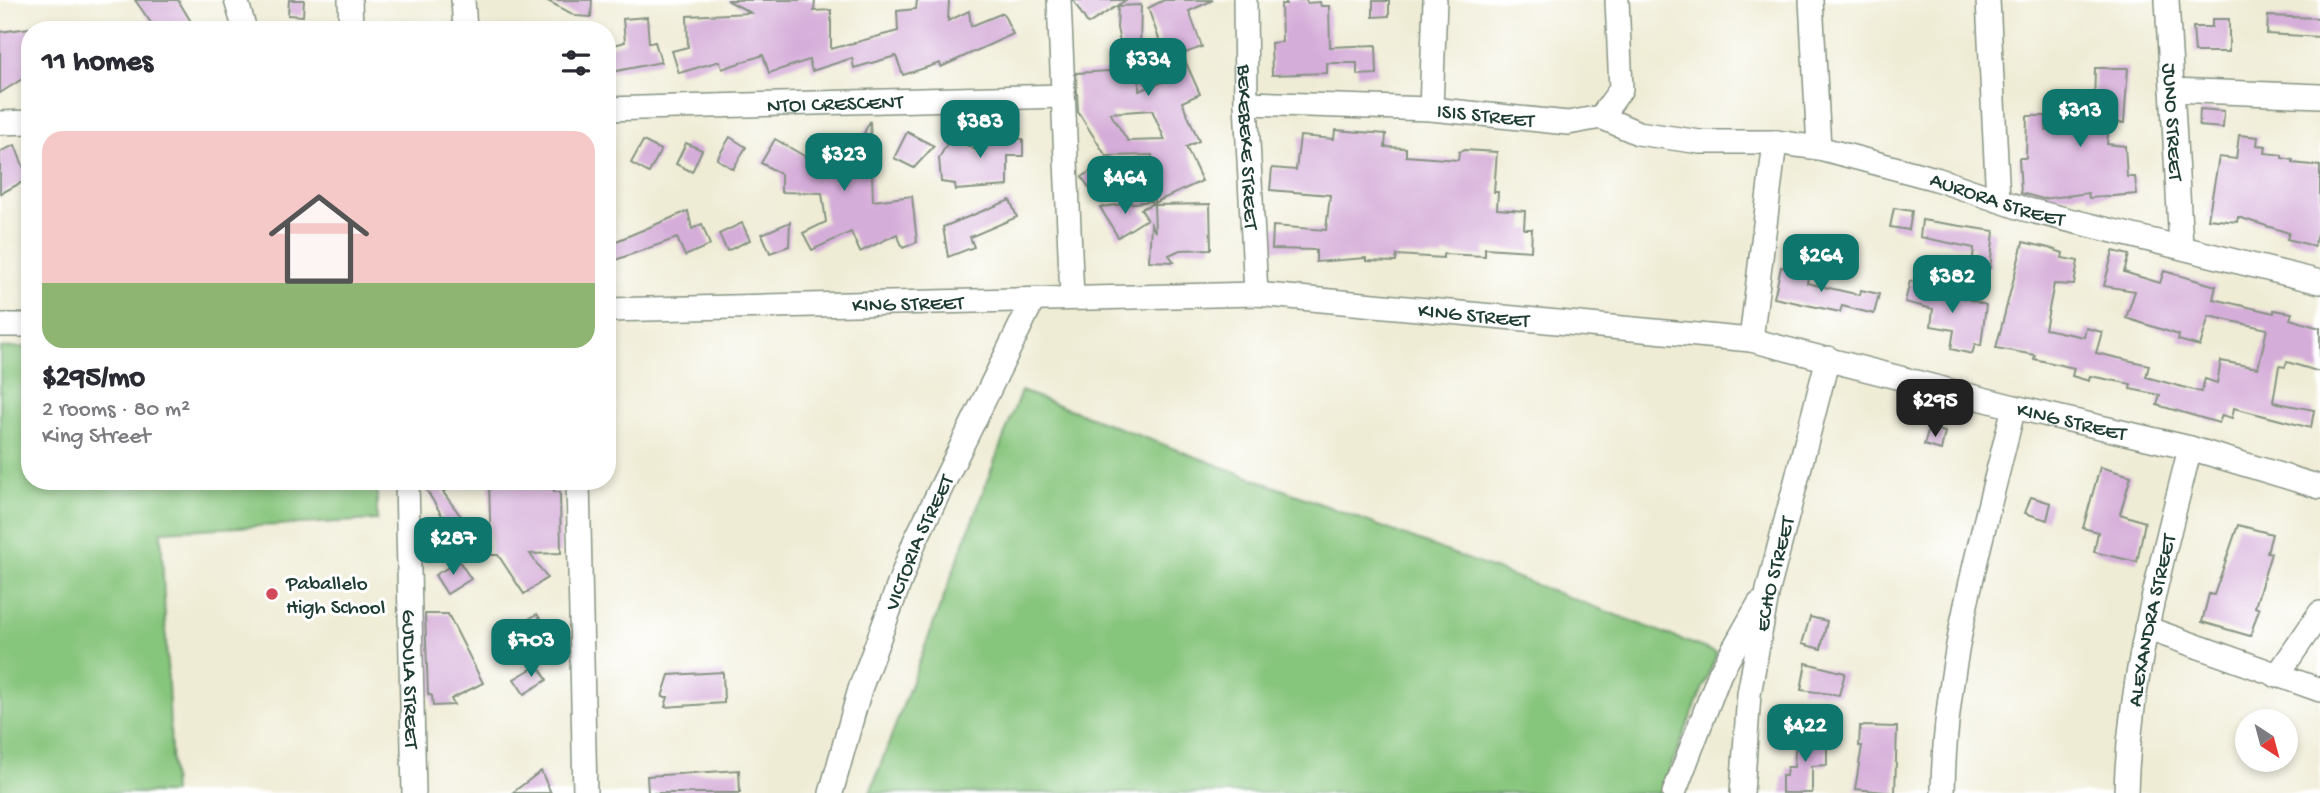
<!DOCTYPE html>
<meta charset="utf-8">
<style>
:root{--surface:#fff;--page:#f7f7f7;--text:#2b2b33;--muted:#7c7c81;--line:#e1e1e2;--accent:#0f766e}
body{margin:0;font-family:"Gochi Hand",sans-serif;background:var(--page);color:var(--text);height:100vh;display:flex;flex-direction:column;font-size:26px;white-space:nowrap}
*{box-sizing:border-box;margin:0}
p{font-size:23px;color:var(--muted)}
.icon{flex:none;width:38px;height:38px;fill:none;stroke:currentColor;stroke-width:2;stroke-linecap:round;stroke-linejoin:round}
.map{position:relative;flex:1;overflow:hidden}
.drawer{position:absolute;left:21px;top:21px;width:595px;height:469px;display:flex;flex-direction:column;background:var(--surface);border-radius:28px;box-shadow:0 4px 10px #0003}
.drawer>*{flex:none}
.needle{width:46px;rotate:144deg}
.tools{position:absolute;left:2235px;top:709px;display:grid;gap:14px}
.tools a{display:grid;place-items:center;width:63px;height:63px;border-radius:50%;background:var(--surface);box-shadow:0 4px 10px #0003;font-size:35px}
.price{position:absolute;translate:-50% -60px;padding:0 16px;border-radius:14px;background:var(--accent);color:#fff;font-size:23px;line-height:46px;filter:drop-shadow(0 2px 4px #0008)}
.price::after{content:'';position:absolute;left:50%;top:42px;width:21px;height:16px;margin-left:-10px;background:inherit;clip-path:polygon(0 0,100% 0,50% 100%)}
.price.active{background:#222;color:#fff}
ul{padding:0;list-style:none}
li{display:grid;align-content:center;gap:14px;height:371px;padding:0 21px}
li+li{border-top:2px solid var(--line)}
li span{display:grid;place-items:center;height:217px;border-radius:21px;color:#555}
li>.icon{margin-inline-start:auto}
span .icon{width:126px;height:126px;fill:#fffc;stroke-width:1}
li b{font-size:30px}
h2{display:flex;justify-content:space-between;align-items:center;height:84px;padding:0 21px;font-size:30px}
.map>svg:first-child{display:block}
</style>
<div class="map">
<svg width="2320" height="793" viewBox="0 0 2320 793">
<rect width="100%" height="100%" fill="#fff"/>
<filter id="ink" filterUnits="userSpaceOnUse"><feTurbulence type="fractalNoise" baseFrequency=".0143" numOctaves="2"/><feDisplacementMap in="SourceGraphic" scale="14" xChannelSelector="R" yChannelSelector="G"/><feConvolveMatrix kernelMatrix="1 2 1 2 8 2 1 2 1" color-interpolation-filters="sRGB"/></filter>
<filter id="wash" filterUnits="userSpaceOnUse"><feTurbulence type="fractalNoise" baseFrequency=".00686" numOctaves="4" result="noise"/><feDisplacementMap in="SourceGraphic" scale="28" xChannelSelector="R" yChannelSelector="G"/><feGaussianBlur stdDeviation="1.57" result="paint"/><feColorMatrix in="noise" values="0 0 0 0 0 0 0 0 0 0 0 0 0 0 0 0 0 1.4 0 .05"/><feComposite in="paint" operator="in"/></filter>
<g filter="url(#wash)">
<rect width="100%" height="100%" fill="#efecd5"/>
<g fill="#86c57c" stroke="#528158" stroke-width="2">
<polygon points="30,347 30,481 377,481 377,520 161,531 173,793 0,793 0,348"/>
<polygon points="1021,391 1717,653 1660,793 870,793"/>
</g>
<g id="blocks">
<g fill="#d5add9" fill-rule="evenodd">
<polygon points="135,0 178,0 196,30 156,30"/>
<polygon points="289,0 304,0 303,16 288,15"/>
<polygon points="546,0 592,0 591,17 576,16"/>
<polygon points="727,0 815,0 814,11 831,10 831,49 898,31 897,11 916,9 917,0 949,0 948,21 969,11 971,26 1003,13 1013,34 941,67 940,63 903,75 896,56 854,68 852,58 812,71 809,60 769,73 763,55 722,69 720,61 679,73 672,51 688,47 687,16 751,13"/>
<polygon points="1073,0 1126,0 1088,24"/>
<path d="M 1164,0 L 1213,0 L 1189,11 L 1202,47 L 1182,54 L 1200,94 L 1182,102 L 1199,141 L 1186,147 L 1202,181 L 1154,203 L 1152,155 L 1106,156 L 1078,112 L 1076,73 L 1126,70 L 1117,28 L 1118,6 L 1141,5 L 1139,91 L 1173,78 L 1148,8 ZM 1152,110 L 1165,140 L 1128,141 L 1110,113 Z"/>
<polygon points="1286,0 1306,0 1307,3 1320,2 1321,6 1329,6 1330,47 1376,45 1377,74 1357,75 1357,63 1327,63 1327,73 1272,75 1271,43 1282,42 1281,4 1286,4"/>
<polygon points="1373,1 1389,1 1389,16 1373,17"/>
<polygon points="2268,16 2320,18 2320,37 2267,34"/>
<polygon points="647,17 649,43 655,42 661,62 607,73 607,47 625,42 623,19"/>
<polygon points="2212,19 2229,19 2229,52 2195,52 2193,27 2212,27"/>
<polygon points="30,28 30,74 0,93 0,32"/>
<polygon points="2095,68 2128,68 2124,123 2109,122 2107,144 2125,146 2127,177 2135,177 2137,194 2089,198 2088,193 2043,199 2021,193 2019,158 2026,158 2027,116 2046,116 2046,131 2085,131 2086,111 2094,111"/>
<polygon points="2200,109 2224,111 2223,128 2199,126"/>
<polygon points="870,121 873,201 912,196 917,242 903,248 897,234 860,252 851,232 812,250 803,233 826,222 822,193 781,192 781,174 761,163 775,139 808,158 820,136 854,154"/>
<polygon points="981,122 1005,122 1005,139 1023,139 1023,156 1008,156 1008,186 956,190 955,184 941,182 939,158 951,137 982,153"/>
<polygon points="1335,130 1386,134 1385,147 1406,148 1406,156 1458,160 1459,152 1464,150 1497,152 1494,192 1498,192 1497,209 1525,211 1524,229 1532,229 1531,251 1485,248 1485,256 1443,254 1443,258 1397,255 1396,262 1366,261 1366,258 1316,262 1316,250 1272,249 1273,226 1326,230 1330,195 1270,190 1272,168 1296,170 1300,136 1334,139"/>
<polygon points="907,132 934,146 914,168 894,158"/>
<polygon points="2239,135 2258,137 2257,145 2266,146 2265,153 2282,155 2282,158 2293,160 2293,163 2320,166 2320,221 2314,246 2287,239 2289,233 2238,217 2237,222 2208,219 2219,157 2236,159"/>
<polygon points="730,137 746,147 733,169 717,159"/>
<polygon points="643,141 661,150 649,173 631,163"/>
<polygon points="686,143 702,150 692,172 676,164"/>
<polygon points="15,145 28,179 0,194 0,155 1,151"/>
<polygon points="1110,158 1124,180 1095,197 1082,177"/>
<polygon points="1010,200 1017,217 970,237 974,247 948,257 943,227"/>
<polygon points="1151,201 1152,204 1141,209 1147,219 1118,237 1100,207"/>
<polygon points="1210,204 1211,249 1180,250 1169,255 1174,262 1149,261 1151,224 1155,232 1154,205"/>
<polygon points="1894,208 1912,211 1909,230 1890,227"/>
<polygon points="688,211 692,229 702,224 710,245 685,256 677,238 607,263 607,245"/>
<polygon points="1922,220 1994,231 1990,268 1972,266 1974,248 1920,237"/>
<polygon points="790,222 789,246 770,253 762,234"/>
<polygon points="742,223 750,240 727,251 719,234"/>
<polygon points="2023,242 2049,248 2063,253 2062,258 2078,261 2074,285 2054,284 2045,329 2084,337 2086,328 2102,332 2096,353 2149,365 2146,377 2201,392 2205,379 2217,383 2221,361 2258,368 2267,329 2209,316 2200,346 2178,340 2179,335 2126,318 2135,291 2104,286 2113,251 2129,255 2124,272 2160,283 2164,271 2216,286 2213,299 2274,313 2274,310 2292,313 2290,319 2320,328 2320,372 2287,362 2285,367 2279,366 2273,402 2314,410 2311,428 2234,408 2232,418 2222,415 2219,423 2157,405 2160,395 2130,389 2131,384 2090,376 2089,381 2072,376 2074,368 2034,359 2035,355 1996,348"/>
<polygon points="1781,267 1809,272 1807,283 1860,295 1861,290 1879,294 1874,314 1842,306 1840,312 1774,298"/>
<polygon points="1910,281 1986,305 1981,346 1975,344 1972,354 1951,349 1954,330 1931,326 1933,309 1905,302"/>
<polygon points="1929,428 1945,432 1941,450 1924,445"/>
<polygon points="2100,467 2131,476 2120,514 2145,522 2137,562 2094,552 2098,532 2083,528"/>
<polygon points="421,481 459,481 443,492 468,526 444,542 432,525 443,517"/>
<polygon points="489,481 554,481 554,492 560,492 561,553 530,554 547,578 524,594 498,555 491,555"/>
<polygon points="2031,497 2051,503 2047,520 2025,513"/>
<polygon points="2238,525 2272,534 2267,552 2271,553 2255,607 2259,609 2250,636 2202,622 2209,594 2214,595"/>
<polygon points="459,561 471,579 447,594 435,575"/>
<polygon points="425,614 448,614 483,683 451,699 454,705 433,706 432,696 428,694"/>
<polygon points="537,614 550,635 530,647 517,626"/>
<polygon points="1810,617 1827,621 1821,649 1802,644"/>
<polygon points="1806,663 1845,673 1839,695 1801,690"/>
<polygon points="538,665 547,680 524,694 514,679"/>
<polygon points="723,672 724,703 665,707 668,697 662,697 669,675"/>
<polygon points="1860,726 1897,727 1895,793 1855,789 1862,746 1859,746"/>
<polygon points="1796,734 1827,737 1827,765 1812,766 1812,793 1782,793 1782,776 1786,776 1787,767 1794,767"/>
<polygon points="739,770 740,793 648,793 647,776"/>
<polygon points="541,771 551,793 512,793"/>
</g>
</g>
</g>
<g filter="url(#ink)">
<use href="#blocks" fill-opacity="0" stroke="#879484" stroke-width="2"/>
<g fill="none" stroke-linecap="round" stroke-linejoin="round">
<g stroke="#879484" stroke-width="26">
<g id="minor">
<polyline points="236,0 245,30"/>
<polyline points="350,0 351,30"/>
<polyline points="463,0 465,30"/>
<polyline points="1059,0 1072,298"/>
<path id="s1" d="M 1245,0 L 1246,103 L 1256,294"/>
<path id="s2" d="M 1811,0 L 1819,148 L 1936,179 L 2024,209 L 2320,282"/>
<polyline points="1988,0 1998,200"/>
<path id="s3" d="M 2167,0 L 2181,246"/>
<polyline points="2172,90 2320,96"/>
<path id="s4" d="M 1246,103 L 1431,109 L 1568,123 L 1601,117 L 1621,89 L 1617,0"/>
<path id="s5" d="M 607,109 L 1062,96"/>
<polyline points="1431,109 1435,0"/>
<polyline points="1601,117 1638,133 1700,142 1775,142 1819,148"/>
<polyline points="0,123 30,122"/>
<path id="s6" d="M 607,310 L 1256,294 L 1751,340 L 2014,407 L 2190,448 L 2320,487"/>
<polyline points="0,325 30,325"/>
<polyline points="1751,340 1775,142"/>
<path id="s7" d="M 407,481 L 414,793"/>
<polyline points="578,481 585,793"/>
<polyline points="2146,628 2320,690"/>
<polyline points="2277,676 2320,613"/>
<path id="s8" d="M 831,793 L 860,689 L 915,541 L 1033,300"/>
<polyline points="1674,793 1720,673 1759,604"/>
<path id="s9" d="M 1742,793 L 1749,694 L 1768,590 L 1828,358"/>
<path d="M 1943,793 C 1944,662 1983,534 2014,407"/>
<path id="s10" d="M 2126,793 C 2129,674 2162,562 2190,448"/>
</g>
</g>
<use href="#minor" stroke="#fff" stroke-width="23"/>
</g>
</g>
<circle fill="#d1495b" stroke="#fff" stroke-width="2.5" cx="272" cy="594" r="7"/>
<g text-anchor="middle" stroke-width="6" stroke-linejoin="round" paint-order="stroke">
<g font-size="21" fill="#1f3d34" stroke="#fff">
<text dy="7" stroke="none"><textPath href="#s5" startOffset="228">NTOI CRESCENT</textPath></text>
<text dy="7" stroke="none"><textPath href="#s4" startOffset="240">ISIS STREET</textPath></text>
<text dy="7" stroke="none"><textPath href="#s3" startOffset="122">JUNO STREET</textPath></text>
<text dy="7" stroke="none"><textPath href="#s1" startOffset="147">BEKEBEKE STREET</textPath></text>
<text dy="7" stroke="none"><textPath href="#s2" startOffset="334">AURORA STREET</textPath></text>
<text dy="7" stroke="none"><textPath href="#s6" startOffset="301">KING STREET</textPath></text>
<text dy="7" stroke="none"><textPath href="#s6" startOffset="868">KING STREET</textPath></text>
<text dy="7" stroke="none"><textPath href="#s6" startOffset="1477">KING STREET</textPath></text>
<text dy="7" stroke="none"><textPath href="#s8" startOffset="266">VICTORIA STREET</textPath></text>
<text dy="7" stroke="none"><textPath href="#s9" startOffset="222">ECHO STREET</textPath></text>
<text dy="7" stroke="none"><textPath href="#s10" startOffset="175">ALEXANDRA STREET</textPath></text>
<text dy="7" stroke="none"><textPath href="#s7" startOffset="198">GUDULA STREET</textPath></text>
</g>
<g font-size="21" fill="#1f3d34" stroke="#fff" text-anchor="start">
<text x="286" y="589">Paballelo<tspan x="286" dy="24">High School</tspan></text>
</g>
</g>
</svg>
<div class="tools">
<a><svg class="needle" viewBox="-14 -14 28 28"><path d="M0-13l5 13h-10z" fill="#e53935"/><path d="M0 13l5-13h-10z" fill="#7c7c81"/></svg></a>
</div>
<b class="price" style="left:1148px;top:98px">$334</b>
<b class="price" style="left:2080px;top:149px">$313</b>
<b class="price" style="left:980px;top:160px">$383</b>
<b class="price" style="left:844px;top:193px">$323</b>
<b class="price" style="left:1125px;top:216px">$464</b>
<b class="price" style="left:1821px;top:294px">$264</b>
<b class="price" style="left:1952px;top:315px">$382</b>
<b class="price active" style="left:1935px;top:439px">$295</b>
<b class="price" style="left:453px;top:577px">$287</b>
<b class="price" style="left:531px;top:679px">$703</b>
<b class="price" style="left:1805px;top:764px">$422</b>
<section class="drawer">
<h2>11 homes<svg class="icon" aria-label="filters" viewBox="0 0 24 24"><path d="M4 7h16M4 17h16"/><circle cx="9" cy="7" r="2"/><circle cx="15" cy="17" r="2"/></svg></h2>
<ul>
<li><span style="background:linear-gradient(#f6c9c9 70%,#8fb573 0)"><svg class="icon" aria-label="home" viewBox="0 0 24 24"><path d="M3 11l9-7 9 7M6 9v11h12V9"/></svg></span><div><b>$295/mo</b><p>2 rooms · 80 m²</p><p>King Street</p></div></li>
</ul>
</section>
</div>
